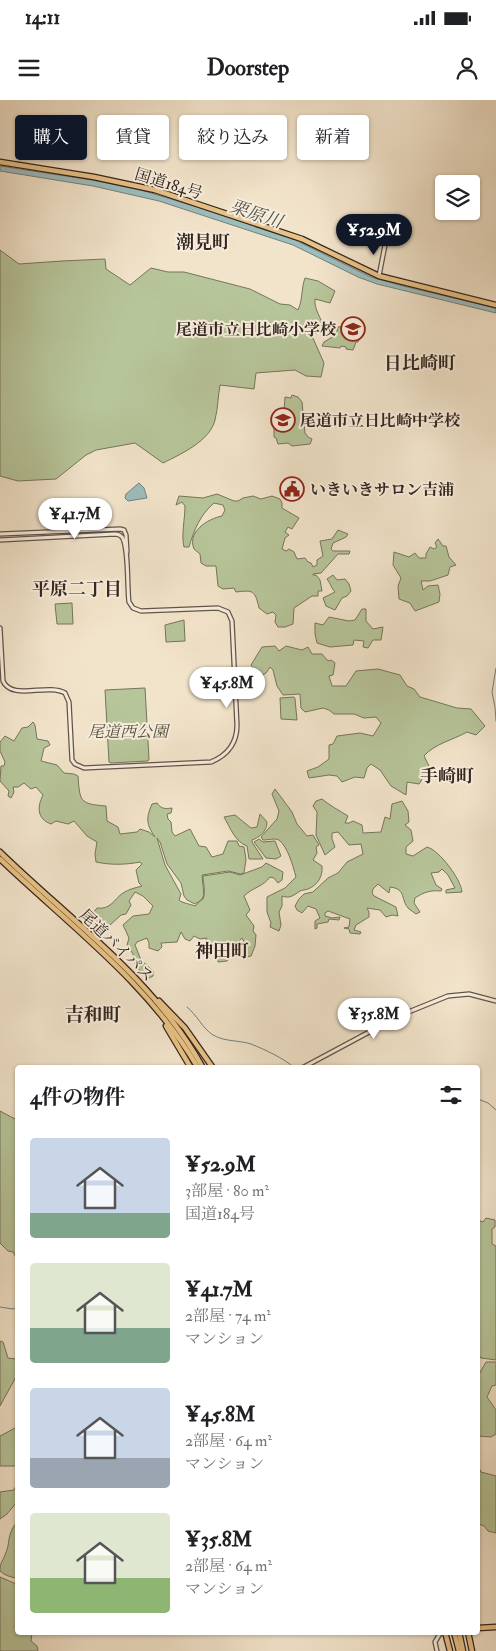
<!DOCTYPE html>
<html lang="ja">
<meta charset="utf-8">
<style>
:root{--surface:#fff;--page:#f6f6f6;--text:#202124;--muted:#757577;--accent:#111827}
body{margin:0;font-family:"IM FELL Double Pica","Noto Serif JP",serif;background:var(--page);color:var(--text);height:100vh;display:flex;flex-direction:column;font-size:19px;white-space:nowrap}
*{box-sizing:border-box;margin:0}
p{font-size:16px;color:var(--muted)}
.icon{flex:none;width:28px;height:28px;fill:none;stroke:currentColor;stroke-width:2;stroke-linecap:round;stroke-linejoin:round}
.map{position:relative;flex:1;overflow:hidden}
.side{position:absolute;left:15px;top:965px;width:465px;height:570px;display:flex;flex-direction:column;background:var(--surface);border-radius:5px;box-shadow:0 1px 4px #0004}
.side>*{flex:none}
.guide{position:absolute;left:15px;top:15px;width:466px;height:45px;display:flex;gap:10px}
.buttons{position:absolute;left:435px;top:75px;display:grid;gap:10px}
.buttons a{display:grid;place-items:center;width:45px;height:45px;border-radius:5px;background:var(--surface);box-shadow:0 1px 4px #0004;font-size:25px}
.price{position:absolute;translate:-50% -42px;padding:0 11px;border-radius:18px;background:#fff;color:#222;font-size:16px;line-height:32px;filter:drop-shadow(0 1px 2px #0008)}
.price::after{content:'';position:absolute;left:50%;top:30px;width:15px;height:11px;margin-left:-8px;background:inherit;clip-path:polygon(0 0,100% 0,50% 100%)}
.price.current{background:var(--accent);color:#fff}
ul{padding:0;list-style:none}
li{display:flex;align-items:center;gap:15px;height:125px;padding:0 15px}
li span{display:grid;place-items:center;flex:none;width:140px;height:100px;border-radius:5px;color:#555}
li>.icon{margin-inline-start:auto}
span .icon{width:60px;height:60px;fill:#fffc;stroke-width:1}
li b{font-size:21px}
h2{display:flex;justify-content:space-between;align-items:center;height:60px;padding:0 15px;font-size:21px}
.chip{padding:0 18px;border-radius:5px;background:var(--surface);box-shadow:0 1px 4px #0004;font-size:18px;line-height:45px}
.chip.current{background:var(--accent);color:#fff}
.status{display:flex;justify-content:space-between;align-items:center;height:35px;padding:0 25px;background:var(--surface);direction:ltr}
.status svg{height:14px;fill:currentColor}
header{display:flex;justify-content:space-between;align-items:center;height:65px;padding:0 15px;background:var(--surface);font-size:22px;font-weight:700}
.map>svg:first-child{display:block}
</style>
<div class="status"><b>14:11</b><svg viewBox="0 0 49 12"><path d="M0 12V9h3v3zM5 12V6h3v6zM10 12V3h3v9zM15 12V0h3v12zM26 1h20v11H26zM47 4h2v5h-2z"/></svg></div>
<header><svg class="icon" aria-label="menu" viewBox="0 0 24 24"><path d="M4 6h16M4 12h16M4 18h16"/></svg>Doorstep<svg class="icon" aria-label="person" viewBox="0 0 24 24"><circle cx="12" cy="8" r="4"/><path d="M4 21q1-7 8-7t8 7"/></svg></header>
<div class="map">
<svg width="496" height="1551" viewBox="0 0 496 1551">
<rect width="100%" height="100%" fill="#f2e4cb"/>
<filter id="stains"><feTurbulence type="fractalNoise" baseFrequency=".004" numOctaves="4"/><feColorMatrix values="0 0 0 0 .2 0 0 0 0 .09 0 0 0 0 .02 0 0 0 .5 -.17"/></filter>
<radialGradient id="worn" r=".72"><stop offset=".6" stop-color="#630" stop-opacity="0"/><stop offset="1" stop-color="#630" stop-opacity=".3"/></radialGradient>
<g fill="#b7c59a" stroke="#75755c">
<path d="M 0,150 L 19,164 L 62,161 L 105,159 L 106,169 L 130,185 L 151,168 L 168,172 L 184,172 L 250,189 L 280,204 L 290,205 L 298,210 C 303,199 301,189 305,178 L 318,181 L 335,191 L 330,203 L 315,199 C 314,209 321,218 324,227 L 312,236 L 324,263 L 321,277 L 306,276 L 295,270 L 256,273 L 254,289 L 220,285 C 218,296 218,308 215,320 C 210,341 181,354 163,363 L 135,343 L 96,350 L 86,355 L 56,379 L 18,381 L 0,376 Z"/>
<polygon points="347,226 352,235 360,237 358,242 356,242 353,250 346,249 346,247 341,246 340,248 322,246 324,242 336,235 338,227"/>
<polygon points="292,295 298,297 302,302 305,333 308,337 312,339 310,344 292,346 288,343 278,344 276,338 274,337 274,318 277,316 277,313 284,312 285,297 291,298"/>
<path d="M 217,394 L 234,401 L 238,401 L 243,398 L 253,396 L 261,399 L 272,396 L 280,399 L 282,403 L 282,408 L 299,418 L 292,429 L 288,427 L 285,432 L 289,435 L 285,438 L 282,449 L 286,451 L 289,449 L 294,452 L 297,459 L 305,458 L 308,462 L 311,463 L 313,467 L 317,465 L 317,460 L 323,456 L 320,441 L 332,439 L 338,430 L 348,434 L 346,437 L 333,443 L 331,449 L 333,451 L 350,451 L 349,454 L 338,454 L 321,473 L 313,474 L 313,475 L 316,475 L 320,480 L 322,491 L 318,491 L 318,496 L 312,496 L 294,508 L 293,524 L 285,527 L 278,527 L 275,522 L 276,515 L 273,512 L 267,514 L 259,508 C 255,490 253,490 236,492 L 234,488 L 223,489 L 218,486 L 216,466 L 206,466 L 201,463 L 200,454 L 194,449 C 187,432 207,419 222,416 L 225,410 L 223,405 L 214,403 C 200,415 194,430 189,447 L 184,447 C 181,435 185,419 185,406 L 182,402 L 176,405 L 179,396 L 203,398 Z"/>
<polygon points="438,439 443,446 446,446 449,457 456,465 450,467 448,475 430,481 421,481 423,490 428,486 438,485 440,494 439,502 415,511 410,503 399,499 398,486 401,478 393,465 394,452 409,457 415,453 419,458 426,458 426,454 430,447 434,449 437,447 435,443"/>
<path d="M 333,475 L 337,480 L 345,479 L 349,484 L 351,491 L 347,496 L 342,498 L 335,510 L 326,506 L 323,498 L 335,492 C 331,488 331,484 327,479 Z"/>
<polygon points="72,503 73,524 57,524 55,504"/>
<polygon points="362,509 366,509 366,521 373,529 383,527 381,540 373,540 368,548 363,547 364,541 354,540 353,545 330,547 317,543 315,534 315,523 323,525 329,517 349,521 355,520"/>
<polygon points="184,520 185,541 166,542 165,525"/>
<path d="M 275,546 L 279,551 L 286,546 L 302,550 L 308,547 L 312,554 L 322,554 L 328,561 L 331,560 L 335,563 L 333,575 L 329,576 L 332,586 L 346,586 L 356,571 L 378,569 L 400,575 L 407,586 L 414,589 L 420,597 L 457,608 L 471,609 L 485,626 L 476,635 L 467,632 C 453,640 434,644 424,656 L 429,666 L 425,675 L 419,684 L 407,682 L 406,695 L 391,686 L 380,670 L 371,664 L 367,668 L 364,678 L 355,677 L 342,682 L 337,676 L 329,675 L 309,678 L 307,671 L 318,667 L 329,659 L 329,645 L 333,644 L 337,636 L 360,633 L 373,636 L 381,623 L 376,617 L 364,618 L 354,614 L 334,614 L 329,610 L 323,608 L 305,612 L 301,608 L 300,594 L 283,595 L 277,586 L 273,570 L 270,567 L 266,573 L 263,575 L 256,572 L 251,565 L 262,547 Z"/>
<polygon points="145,588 149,659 148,661 111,663 109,662 105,590"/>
<polygon points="294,597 295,599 297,620 281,619 280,598"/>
<path d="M 33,622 L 35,625 L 37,639 L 48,641 L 50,645 L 44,648 L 41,661 L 57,665 L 64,673 L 74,674 L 78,676 C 80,701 79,704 106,706 L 107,721 L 118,727 L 120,734 L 137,732 L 140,729 L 149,732 L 155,737 C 146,724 146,718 152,704 L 157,703 C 161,709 165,709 172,708 L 171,713 L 167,714 L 168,719 L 171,722 L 172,732 L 175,736 L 190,729 L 199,746 L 206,747 L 212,757 L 223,754 L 228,741 L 237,741 L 239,746 L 244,747 L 246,759 L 244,773 L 241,774 L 228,771 L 202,775 L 204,796 L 203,799 L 195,804 L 187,800 L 184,796 L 181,783 L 167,764 L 160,742 L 157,738 L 165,765 L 181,794 L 179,800 C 182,803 190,804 195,806 C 208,795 204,792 203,776 L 230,772 L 240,775 L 262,767 L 266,763 L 283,772 L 282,780 L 278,783 L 274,778 L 270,777 C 264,786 252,788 244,796 L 250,810 L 246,815 L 254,826 L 253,831 L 256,835 L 255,846 L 251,856 L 247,857 L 246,845 L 242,838 L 236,844 L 240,856 L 232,856 L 227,861 L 218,862 L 217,854 L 208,854 L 203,850 L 204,843 L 207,838 L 200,839 L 194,836 L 190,841 L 185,839 L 181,832 L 177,842 L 161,843 L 162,847 L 158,851 L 149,848 L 149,843 L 147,838 L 137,842 L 135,845 L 141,860 L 153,871 L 153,876 L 149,878 L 136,867 L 133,854 L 127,845 L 129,838 L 123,825 L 133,816 L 149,814 L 153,806 L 143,796 L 135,792 L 129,801 L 131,805 L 126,814 L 121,815 L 110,825 C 101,826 93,828 88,819 L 97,808 C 111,810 114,799 123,793 C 129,789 135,788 142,786 L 139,783 L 136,770 L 142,764 L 140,762 C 125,765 110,765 96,762 L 95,754 L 97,742 L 87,736 L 74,721 L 68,724 L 56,721 L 51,724 C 37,719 37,707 43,695 L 36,687 L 31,689 L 24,683 L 18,687 L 13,687 L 14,692 L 11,698 L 8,696 L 9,691 L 0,681 L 1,666 L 4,666 L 5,662 L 0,651 L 0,642 L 5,636 L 14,641 L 22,628 L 28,627 Z"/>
<path d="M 275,689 L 292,712 L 297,724 L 307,736 L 313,735 L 319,745 L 316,747 L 317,753 L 313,760 L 322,766 C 323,776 318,785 308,789 C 305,790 302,790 300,791 C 294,795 290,799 282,796 L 282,806 L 279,812 L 281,825 L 279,831 L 270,827 L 271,823 L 267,812 L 267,797 L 285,788 L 296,777 C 293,766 288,747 279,740 C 275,738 268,740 263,740 L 261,737 L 277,719 L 279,711 L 272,694 Z"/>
<path d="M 322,699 C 329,705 340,711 348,716 L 345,723 L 349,723 L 353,721 L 362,725 L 363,733 L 381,732 L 385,717 L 390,719 L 392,704 L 402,701 L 408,711 L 409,722 L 405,725 L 411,730 L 413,741 L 406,747 L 406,754 L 413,756 L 427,747 C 439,750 461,779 462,792 L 446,793 L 446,790 L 455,788 L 448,775 L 442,769 L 439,772 L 431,773 L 436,785 L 442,789 L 441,791 C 431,790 424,792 415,798 L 414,803 L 420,812 L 416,814 C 414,812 411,811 409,809 C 400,800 407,789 390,787 L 389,793 L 378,784 L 373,789 L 372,793 L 374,796 L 396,807 L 398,816 L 392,815 L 386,817 L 380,810 L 367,808 L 369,812 L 369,817 L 356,825 L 354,830 L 361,832 L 360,834 L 350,833 L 349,829 L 344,828 L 349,827 L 350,819 L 328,811 L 325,813 L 325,816 L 332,818 L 340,817 L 339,820 L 329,819 L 328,822 L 317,824 L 317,828 L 315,829 L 315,821 L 320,818 L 316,809 L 308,806 L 302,813 L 297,810 L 295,806 L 299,799 L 304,794 L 313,792 L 328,778 L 338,773 L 347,762 L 363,754 L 361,744 L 349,745 L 338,732 L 332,733 L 332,739 L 335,747 L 325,755 L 316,735 L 317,712 L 313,706 L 316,701 Z"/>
<path d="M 260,714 L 267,722 C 267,731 260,737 252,740 L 252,742 L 263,759 L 249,759 L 247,746 C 235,742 230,727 224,717 L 235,715 L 251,728 L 257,727 Z"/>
<polygon points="259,739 263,742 275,741 281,756 276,759 266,758 254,742"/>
<polygon points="0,1011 17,1020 17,1159 13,1152 8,1151 0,1143"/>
<polygon points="486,1118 495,1120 495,1127 492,1129 492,1144 496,1146 496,1260 481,1258 478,1254 478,1120 483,1122"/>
<polygon points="0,1241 3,1242 8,1258 16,1259 17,1275 0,1306"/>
<polygon points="486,1262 496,1262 496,1285 492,1286 487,1297 496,1310 496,1334 491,1337 478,1336 478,1276"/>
<polygon points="17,1327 17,1366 0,1366 0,1336"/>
<polygon points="478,1366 481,1372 496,1376 496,1433 488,1431 484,1426 478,1424"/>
<polygon points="17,1383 17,1402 7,1414 0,1419 0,1392 14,1390"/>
<path d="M 16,1423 L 17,1423 L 18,1478 C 12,1478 4,1475 0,1471 C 0,1462 2,1463 5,1455 C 11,1442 6,1437 16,1423 Z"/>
<polygon points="0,1477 14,1483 17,1487 18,1532 32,1533 31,1541 37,1546 38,1551 0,1551"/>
</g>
<g fill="#9dbdbd" stroke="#73807e">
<polygon points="0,66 92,80 138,89 223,115 295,140 371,177 403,186 496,208 496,213 377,184 358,177 293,145 159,101 93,86 0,71"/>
<polygon points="139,383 144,388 147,398 128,401 125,398 126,394"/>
</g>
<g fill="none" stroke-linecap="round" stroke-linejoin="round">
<g stroke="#73807e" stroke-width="1">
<polyline points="496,568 492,592 495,607 496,621"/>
<path d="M 187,907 C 197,915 203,929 213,935 C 225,942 239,940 251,944 C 266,950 283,958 295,968"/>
<polyline points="478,999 488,1003 496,1010"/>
<polyline points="0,1207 13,1209 18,1208"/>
</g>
<g stroke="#63554a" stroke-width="5.5">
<g id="tertiary">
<polyline points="379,176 386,140"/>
<polyline points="0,434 120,429 124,430 126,435 127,452"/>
<path d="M 0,440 L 115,434 C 118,434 120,435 122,437 C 129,446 127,489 129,502 L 133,508 L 141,511 L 218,508 L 228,512 L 232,521 L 237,625 C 237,643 228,655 211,662 L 84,668 L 75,664 L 72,660 L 69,602 L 65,593 C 47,583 12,601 3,581 L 0,528"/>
<polyline points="302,968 401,915 448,896 469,894 496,901"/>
<polyline points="437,1551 435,1542 441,1532"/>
</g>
</g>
<g stroke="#33251f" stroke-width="7">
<g id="trunk">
<polyline points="0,62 94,77 155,90 302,139 379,176 496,205"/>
<polyline points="478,1528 496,1527"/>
</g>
</g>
<g stroke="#33251f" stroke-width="7">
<g id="motorway">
<path d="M 0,752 C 70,820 155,880 203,968"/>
<path d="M 0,759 C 69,825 149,883 198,968"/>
<polyline points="159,901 185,928 213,968"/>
<polyline points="166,926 191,968"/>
<polyline points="445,1532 450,1551"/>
<polyline points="454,1532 459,1551"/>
<polyline points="459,1532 463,1551"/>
<polyline points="468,1532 472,1551"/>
</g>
</g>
<use href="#tertiary" stroke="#f7eddd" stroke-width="3"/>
<use href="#trunk" stroke="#e9c286" stroke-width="4.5"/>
<use href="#motorway" stroke="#e9c286" stroke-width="4.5"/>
</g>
<defs>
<g id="school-ring" transform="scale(1.25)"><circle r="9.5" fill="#f7eddd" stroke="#8f2418" stroke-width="1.5"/><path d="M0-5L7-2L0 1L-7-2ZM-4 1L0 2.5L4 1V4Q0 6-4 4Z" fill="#8f2418"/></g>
<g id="civic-ring" transform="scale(1.25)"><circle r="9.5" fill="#f7eddd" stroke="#8f2418" stroke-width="1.5"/><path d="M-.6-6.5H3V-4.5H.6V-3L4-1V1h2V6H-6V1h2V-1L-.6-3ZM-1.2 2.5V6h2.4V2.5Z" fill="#8f2418"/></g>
</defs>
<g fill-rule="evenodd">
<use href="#school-ring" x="353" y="229"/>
<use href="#school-ring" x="283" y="320"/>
<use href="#civic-ring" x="292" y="389"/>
</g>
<g text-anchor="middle" stroke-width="4" stroke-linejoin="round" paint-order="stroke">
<g font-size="16" fill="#33251f" stroke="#f7eddd">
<text transform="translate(169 83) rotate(17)" y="6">国道184号</text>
<text transform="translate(117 845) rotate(44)" y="6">尾道バイパス</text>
</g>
<g font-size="16" font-weight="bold" fill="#33251f" stroke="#f7eddd" text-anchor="start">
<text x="336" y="235" text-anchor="end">尾道市立日比崎小学校</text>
<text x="300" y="326">尾道市立日比崎中学校</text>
<text x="310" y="395">いきいきサロン吉浦</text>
</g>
<g font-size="16" font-style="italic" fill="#544d3e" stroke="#f7eddd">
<text x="128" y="637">尾道西公園</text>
</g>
<g font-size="18" font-style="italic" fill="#53534e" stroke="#f7eddd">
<text transform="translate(256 114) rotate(18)" y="6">栗原川</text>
</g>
<g font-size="18" font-weight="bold" fill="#33251f" stroke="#f7eddd">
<text x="203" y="148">潮見町</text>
<text x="420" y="269">日比崎町</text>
<text x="77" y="495">平原二丁目</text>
<text x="447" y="682">手崎町</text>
<text x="222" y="857">神田町</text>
</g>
<g font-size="19" font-weight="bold" fill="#33251f" stroke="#f7eddd">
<text x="93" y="921">吉和町</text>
</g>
</g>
<rect width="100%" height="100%" filter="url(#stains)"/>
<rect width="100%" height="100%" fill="url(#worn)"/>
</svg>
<div class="buttons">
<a><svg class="icon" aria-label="layers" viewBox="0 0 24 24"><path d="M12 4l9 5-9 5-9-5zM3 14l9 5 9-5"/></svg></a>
</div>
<b class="price current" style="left:374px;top:156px">¥52.9M</b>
<b class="price" style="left:75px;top:440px">¥41.7M</b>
<b class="price" style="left:227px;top:609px">¥45.8M</b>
<b class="price" style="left:374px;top:940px">¥35.8M</b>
<div class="guide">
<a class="chip current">購入</a>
<a class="chip">賃貸</a>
<a class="chip">絞り込み</a>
<a class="chip">新着</a>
</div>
<section class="side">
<h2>4件の物件<svg class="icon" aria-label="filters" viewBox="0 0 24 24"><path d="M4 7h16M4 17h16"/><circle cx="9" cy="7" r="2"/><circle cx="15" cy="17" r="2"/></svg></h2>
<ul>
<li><span style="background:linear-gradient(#c9d6e8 75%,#7fa58c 0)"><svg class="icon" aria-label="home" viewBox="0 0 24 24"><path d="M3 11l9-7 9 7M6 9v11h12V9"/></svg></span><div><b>¥52.9M</b><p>3部屋 · 80 m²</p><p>国道184号</p></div></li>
<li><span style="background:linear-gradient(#dfe7d0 65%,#7fa58c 0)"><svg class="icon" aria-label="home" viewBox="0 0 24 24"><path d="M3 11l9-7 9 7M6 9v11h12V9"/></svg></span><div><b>¥41.7M</b><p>2部屋 · 74 m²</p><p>マンション</p></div></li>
<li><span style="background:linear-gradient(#c9d6e8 70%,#9aa5b1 0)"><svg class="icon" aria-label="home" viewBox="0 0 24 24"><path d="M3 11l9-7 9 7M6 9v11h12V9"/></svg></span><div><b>¥45.8M</b><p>2部屋 · 64 m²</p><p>マンション</p></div></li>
<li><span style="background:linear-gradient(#dfe7d0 65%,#8fb573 0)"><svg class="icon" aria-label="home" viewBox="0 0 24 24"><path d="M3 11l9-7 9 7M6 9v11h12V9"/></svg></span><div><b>¥35.8M</b><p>2部屋 · 64 m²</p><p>マンション</p></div></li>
</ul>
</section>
</div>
